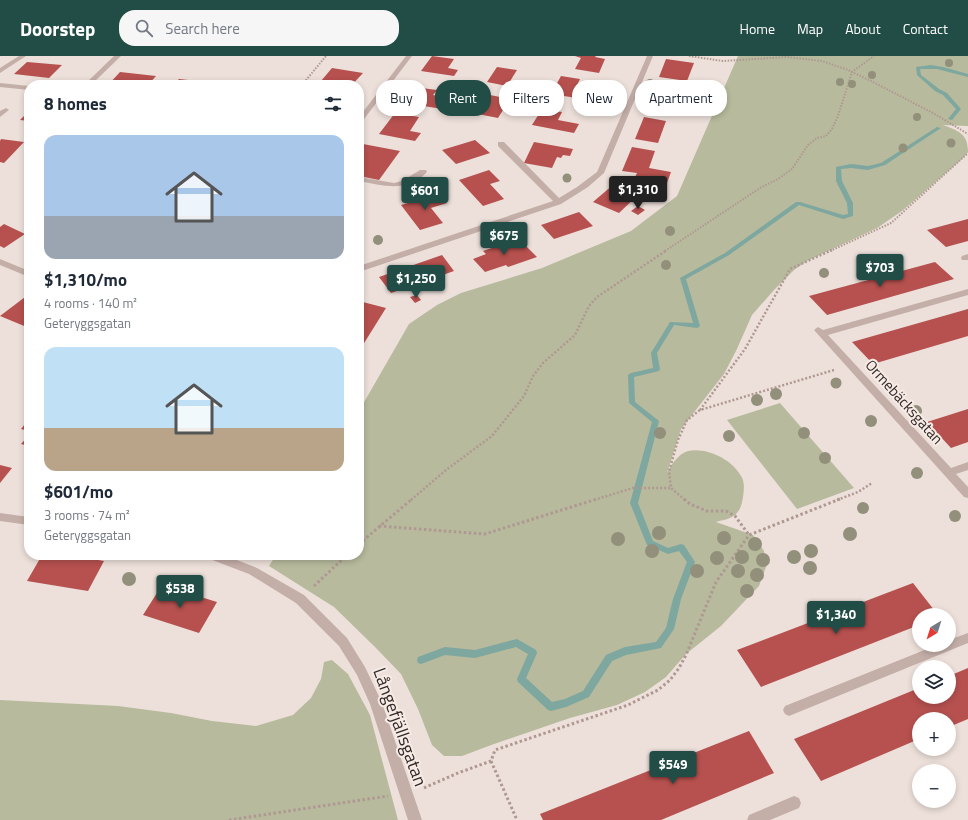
<!DOCTYPE html>
<meta charset="utf-8">
<style>
:root{--surface:#fff;--page:#f6f6f7;--text:#1f2937;--muted:#747a83;--accent:#224d46}
body{margin:0;font-family:"Titillium Web",sans-serif;background:var(--page);color:var(--text);height:100vh;display:flex;flex-direction:column;font-size:15px;white-space:nowrap}
*{box-sizing:border-box;margin:0}
p{font-size:13px;color:var(--muted)}
.icon{flex:none;width:22px;height:22px;fill:none;stroke:currentColor;stroke-width:2;stroke-linecap:round;stroke-linejoin:round}
.map{position:relative;flex:1;overflow:hidden}
.sheet{position:absolute;left:24px;top:24px;width:340px;height:480px;display:flex;flex-direction:column;background:var(--surface);border-radius:16px;box-shadow:0 2px 6px #0003}
.sheet>*{flex:none}
.guide{position:absolute;left:376px;top:24px;width:380px;height:36px;display:flex;gap:8px}
.needle{width:26px;rotate:218deg}
.fabs{position:absolute;left:912px;top:552px;display:grid;gap:8px}
.fabs a{display:grid;place-items:center;width:44px;height:44px;border-radius:50%;background:var(--surface);box-shadow:0 2px 6px #0003;font-size:20px}
.price{position:absolute;translate:-50% -34px;padding:0 9px;border-radius:4px;background:var(--accent);color:#fff;font-size:13px;line-height:26px;filter:drop-shadow(0 1px 2px #0008)}
.price::after{content:'';position:absolute;left:50%;top:24px;width:12px;height:9px;margin-left:-6px;background:inherit;clip-path:polygon(0 0,100% 0,50% 100%)}
.price.current{background:#222;color:#fff}
ul{padding:0;list-style:none}
li{display:grid;align-content:center;gap:8px;height:212px;padding:0 20px}
li span{display:grid;place-items:center;height:124px;border-radius:12px;color:#555}
li>.icon{margin-inline-start:auto}
span .icon{width:72px;height:72px;fill:#fffc;stroke-width:1}
li b{font-size:17px}
h2{display:flex;justify-content:space-between;align-items:center;height:48px;padding:0 20px;font-size:17px}
.chip{padding:0 14px;border-radius:16px;background:var(--surface);box-shadow:0 2px 6px #0003;font-size:14px;line-height:36px}
.chip.current{background:var(--accent);color:#fff}
header{display:flex;align-items:center;gap:24px;box-sizing:border-box;height:56px;padding:0 20px;background:var(--accent);color:#fff}
header strong{font-size:19px}
nav{display:flex;gap:22px;margin-inline-start:auto;font-size:14px}
.search{width:280px;height:36px;background:var(--page);display:flex;align-items:center;gap:10px;box-sizing:border-box;padding:0 14px;border-radius:16px;color:var(--muted);font-size:15px}
.map>svg:first-child{display:block}
</style>
<header>
<strong>Doorstep</strong>
<div class="search"><svg class="icon" aria-label="search" viewBox="0 0 24 24"><circle cx="10" cy="10" r="6"/><path d="M15 15l6 6"/></svg>Search here</div>
<nav><a>Home</a><a>Map</a><a>About</a><a>Contact</a></nav>
</header>
<div class="map">
<svg width="968" height="764" viewBox="0 0 968 764">
<rect width="100%" height="100%" fill="#ede0da"/>
<g fill="#b7ba9c">
<path d="M 738,0 L 968,0 L 968,70 L 943,69 C 958,75 968,77 968,96 L 963,102 L 902,155 L 877,172 L 807,205 L 794,214 L 774,234 L 752,259 L 736,295 L 724,318 L 681,373 L 667,417 C 671,409 678,398 688,395 C 706,391 732,403 741,420 C 745,426 744,434 743,441 C 742,447 741,453 736,458 C 731,463 723,464 716,466 L 753,479 L 764,495 L 766,511 L 759,530 L 721,570 L 686,598 L 666,621 L 645,636 L 617,649 L 570,662 L 494,688 L 462,700 L 444,700 L 432,689 L 418,653 L 401,618 L 376,592 L 334,551 L 269,510 L 276,499 L 359,499 L 359,355 L 409,268 L 437,249 L 461,237 L 542,212 L 631,175 L 677,140 Z"/>
<polygon points="780,347 854,432 797,453 727,364"/>
<polygon points="332,604 348,618 370,659 398,764 0,764 0,644 118,650 171,657 212,665 256,670 293,659 311,642 321,623 324,606"/>
</g>
<g fill="none" stroke-linecap="round" stroke-linejoin="round">
<g fill="#7da79f" fill-rule="evenodd">
<polygon points="931,9 943,11 968,18 968,21 937,13 920,13 921,19 939,33 947,37 961,53 952,64 948,63 956,53 943,39 935,35 917,19 916,11"/>
<polygon points="937,71 941,72 885,109 868,114 851,112 841,113 842,125 853,147 853,160 843,163 799,149 729,199 686,223 700,270 697,272 674,269 657,297 660,313 659,315 634,321 635,346 659,365 638,447 653,485 668,492 681,488 684,489 695,506 681,543 674,573 661,592 626,599 612,605 589,641 566,651 551,655 548,654 518,626 517,623 528,598 516,591 475,602 445,599 421,608 418,607 417,604 418,601 445,591 475,594 517,583 536,594 537,597 526,622 552,646 565,643 583,635 606,599 625,591 656,586 666,572 673,543 687,506 679,495 668,498 647,489 630,447 652,366 629,347 628,319 631,317 653,312 651,297 670,266 693,267 680,222 725,197 796,146 800,146 843,159 848,158 847,147 836,125 836,111 851,108 868,110 881,107"/>
</g>
</g>
<g fill="#b6514f">
<polygon points="432,0 454,3 448,12 458,14 454,20 421,15"/>
<polygon points="575,0 596,0 595,1 605,3 599,17 575,13 581,2"/>
<polygon points="666,3 694,7 687,25 659,21"/>
<polygon points="27,6 62,9 49,22 14,18"/>
<polygon points="497,11 517,14 507,30 487,26"/>
<polygon points="332,12 363,17 352,29 321,25"/>
<polygon points="120,16 156,20 148,29 109,28"/>
<polygon points="561,20 580,23 575,33 600,37 596,45 551,38"/>
<polygon points="179,23 215,27 213,29 173,29"/>
<polygon points="414,31 437,34 433,39 449,42 442,53 399,46 403,39 407,40"/>
<polygon points="660,31 681,35 677,44 688,46 682,60 658,55 662,46 654,44"/>
<polygon points="485,38 510,43 498,62 473,57"/>
<polygon points="542,53 562,56 558,64 579,68 574,77 532,69"/>
<polygon points="29,55 29,65 20,64"/>
<polygon points="395,57 419,61 410,75 421,77 415,85 379,78"/>
<polygon points="644,61 666,65 658,87 635,83"/>
<polygon points="1,83 24,86 4,107 0,106 0,85"/>
<polygon points="475,84 490,97 456,108 442,94"/>
<polygon points="534,86 573,93 570,100 563,99 561,102 557,101 552,112 524,107"/>
<polygon points="363,88 400,95 379,124 359,120 359,93"/>
<polygon points="632,91 655,95 649,112 671,116 667,127 635,121 637,117 622,115"/>
<polygon points="489,114 500,125 490,128 504,143 483,150 459,124"/>
<polygon points="614,128 639,138 619,157 593,146"/>
<polygon points="439,138 447,147 431,152 443,167 420,174 401,149"/>
<polygon points="638,150 645,154 638,159 631,155"/>
<polygon points="579,156 593,170 554,183 541,169"/>
<polygon points="968,163 968,185 946,191 927,174"/>
<polygon points="4,168 25,178 4,192 0,190 0,171"/>
<polygon points="512,185 518,191 525,189 537,201 508,211 506,209 485,216 473,203 486,198 483,195"/>
<polygon points="442,199 454,215 391,237 379,221"/>
<polygon points="935,206 954,223 827,259 809,240"/>
<polygon points="417,239 421,244 415,247 410,241"/>
<polygon points="25,241 29,242 29,272 0,260"/>
<polygon points="359,245 386,252 361,292 359,291"/>
<polygon points="968,253 968,280 873,308 852,286"/>
<polygon points="968,353 968,386 951,392 927,366"/>
<polygon points="29,363 29,375 21,373"/>
<polygon points="29,379 29,390 21,388"/>
<polygon points="0,409 12,412 0,427"/>
<polygon points="42,499 70,499 104,505 88,535 27,525"/>
<polygon points="913,527 938,559 919,559 919,569 761,631 737,594"/>
<polygon points="162,529 217,546 199,577 143,559"/>
<polygon points="968,612 968,663 949,671 949,663 919,663 919,683 821,725 794,683 919,632 919,641 949,641 949,620"/>
<polygon points="749,675 774,717 661,764 543,764 540,758"/>
</g>
<g fill="none" stroke-linecap="round" stroke-linejoin="round">
<g stroke="#af9892" stroke-width="2" stroke-dasharray="1.5 1.5" stroke-linecap="butt">
<polyline points="689,0 723,5 787,1 822,5 848,14 873,26 933,57 968,78"/>
<polyline points="302,29 326,0"/>
<polyline points="665,195 760,132 778,123 792,113 808,89 817,82 826,80 832,73 838,60 852,16 874,0"/>
<polyline points="830,195 891,167 968,97"/>
</g>
<g stroke="#af9892" stroke-width="2.5" stroke-dasharray="2 2" stroke-linecap="butt">
<polyline points="700,354 745,293 790,213 832,194"/>
<polyline points="411,444 446,414 492,380 524,340 533,320 543,307 575,279 589,250 597,241 667,194"/>
<polyline points="594,444 633,432 671,432"/>
<polyline points="685,444 671,432 669,415 678,384 687,364 700,354 834,314"/>
<polyline points="837,444 858,436 872,427"/>
</g>
<g stroke="#af9892" stroke-width="3" stroke-dasharray="2.5 2.5" stroke-linecap="butt">
<polyline points="684,443 690,448 707,455 726,455 735,460 749,479"/>
<polyline points="379,470 485,478 597,443"/>
<polyline points="359,488 412,443"/>
<polyline points="314,530 347,499"/>
<polyline points="491,705 517,764"/>
<polyline points="424,732 458,717 491,705 495,694 628,649 658,634 670,624 679,612 686,599 716,526 749,479 840,443"/>
<polyline points="229,764 388,740"/>
</g>
<g fill="#c4aea8" fill-rule="evenodd">
<polygon points="19,0 26,0 0,17 0,12"/>
<polygon points="114,0 121,0 91,29 84,29"/>
<polygon points="406,0 412,0 361,67 359,68 359,61"/>
<polygon points="647,0 653,0 604,117 588,131 561,148 359,216 359,210 553,145 498,90 498,86 504,86 559,142 577,131 597,116"/>
<polygon points="0,27 29,30 29,34 0,31"/>
<polygon points="6,52 9,54 0,61 0,55"/>
<path d="M 420,114 L 426,114 L 427,116 C 407,137 384,130 359,125 L 359,121 L 394,127 L 402,125 Z"/>
<polygon points="968,198 968,204 962,204 961,202 962,200"/>
<polygon points="0,203 29,215 29,221 0,209"/>
<polygon points="968,233 968,239 828,279 951,412 968,406 968,414 956,418 968,431 968,442 964,441 814,274 818,271 823,274"/>
<polygon points="0,457 29,461 29,469 0,465"/>
<polygon points="205,499 224,499 257,512 304,539 347,582 365,611 382,647 422,764 408,764 370,648 357,619 339,590 296,547 249,518 207,502"/>
<polygon points="968,577 968,587 789,660 785,658 783,654 785,650 937,589 949,589 949,584"/>
<polygon points="794,740 799,742 801,747 799,752 770,764 747,764 749,759"/>
</g>
</g>
<g fill="#928f7b">
<circle cx="949" cy="7" r="4"/>
<circle cx="872" cy="19" r="4"/>
<circle cx="840" cy="26" r="4"/>
<circle cx="650" cy="27" r="4"/>
<circle cx="852" cy="28" r="4"/>
<circle cx="917" cy="61" r="4"/>
<circle cx="951" cy="87" r="4.5"/>
<circle cx="903" cy="92" r="4.5"/>
<circle cx="567" cy="122" r="4.5"/>
<circle cx="670" cy="175" r="5"/>
<circle cx="378" cy="184" r="5"/>
<circle cx="666" cy="209" r="5"/>
<circle cx="824" cy="217" r="5"/>
<circle cx="836" cy="327" r="5.5"/>
<circle cx="776" cy="338" r="6"/>
<circle cx="757" cy="344" r="6"/>
<circle cx="916" cy="355" r="6"/>
<circle cx="871" cy="365" r="6"/>
<circle cx="660" cy="377" r="6"/>
<circle cx="804" cy="377" r="6"/>
<circle cx="729" cy="380" r="6"/>
<circle cx="825" cy="402" r="6"/>
<circle cx="917" cy="417" r="6"/>
<circle cx="863" cy="452" r="6"/>
<circle cx="955" cy="460" r="6"/>
<circle cx="659" cy="477" r="7"/>
<circle cx="850" cy="478" r="7"/>
<circle cx="724" cy="482" r="7"/>
<circle cx="618" cy="483" r="7"/>
<circle cx="755" cy="488" r="7"/>
<circle cx="652" cy="495" r="7"/>
<circle cx="811" cy="495" r="7"/>
<circle cx="742" cy="501" r="7"/>
<circle cx="794" cy="501" r="7"/>
<circle cx="717" cy="502" r="7"/>
<circle cx="763" cy="504" r="7"/>
<circle cx="810" cy="512" r="7"/>
<circle cx="697" cy="515" r="7"/>
<circle cx="738" cy="515" r="7"/>
<circle cx="757" cy="519" r="7"/>
<circle cx="129" cy="523" r="7"/>
<circle cx="747" cy="535" r="7"/>
</g>
<g text-anchor="middle" stroke-width="4" stroke-linejoin="round" paint-order="stroke">
<g font-size="15" fill="#322827" stroke="#f6ebe5">
<text transform="translate(904 346) rotate(48)" y="5">Ormebäcksgatan</text>
</g>
<g font-size="18" fill="#322827" stroke="#f6ebe5">
<text transform="translate(400 671) rotate(70)" y="6">Långefjällsgatan</text>
</g>
</g>
</svg>
<div class="fabs">
<a><svg class="needle" viewBox="-14 -14 28 28"><path d="M0-13l5 13h-10z" fill="#e53935"/><path d="M0 13l5-13h-10z" fill="#747a83"/></svg></a>
<a><svg class="icon" aria-label="layers" viewBox="0 0 24 24"><path d="M12 4l9 5-9 5-9-5zM3 14l9 5 9-5"/></svg></a>
<a>+</a>
<a>−</a>
</div>
<b class="price current" style="left:638px;top:154px">$1,310</b>
<b class="price" style="left:425px;top:155px">$601</b>
<b class="price" style="left:504px;top:200px">$675</b>
<b class="price" style="left:880px;top:232px">$703</b>
<b class="price" style="left:416px;top:243px">$1,250</b>
<b class="price" style="left:180px;top:553px">$538</b>
<b class="price" style="left:836px;top:579px">$1,340</b>
<b class="price" style="left:673px;top:729px">$549</b>
<div class="guide">
<a class="chip">Buy</a>
<a class="chip current">Rent</a>
<a class="chip">Filters</a>
<a class="chip">New</a>
<a class="chip">Apartment</a>
</div>
<section class="sheet">
<h2>8 homes<svg class="icon" aria-label="filters" viewBox="0 0 24 24"><path d="M4 7h16M4 17h16"/><circle cx="9" cy="7" r="2"/><circle cx="15" cy="17" r="2"/></svg></h2>
<ul>
<li><span style="background:linear-gradient(#a9c7e8 65%,#9aa5b1 0)"><svg class="icon" aria-label="home" viewBox="0 0 24 24"><path d="M3 11l9-7 9 7M6 9v11h12V9"/></svg></span><div><b>$1,310/mo</b><p>4 rooms · 140 m²</p><p>Geteryggsgatan</p></div></li>
<li><span style="background:linear-gradient(#bfe0f5 65%,#b9a48a 0)"><svg class="icon" aria-label="home" viewBox="0 0 24 24"><path d="M3 11l9-7 9 7M6 9v11h12V9"/></svg></span><div><b>$601/mo</b><p>3 rooms · 74 m²</p><p>Geteryggsgatan</p></div></li>
</ul>
</section>
</div>
